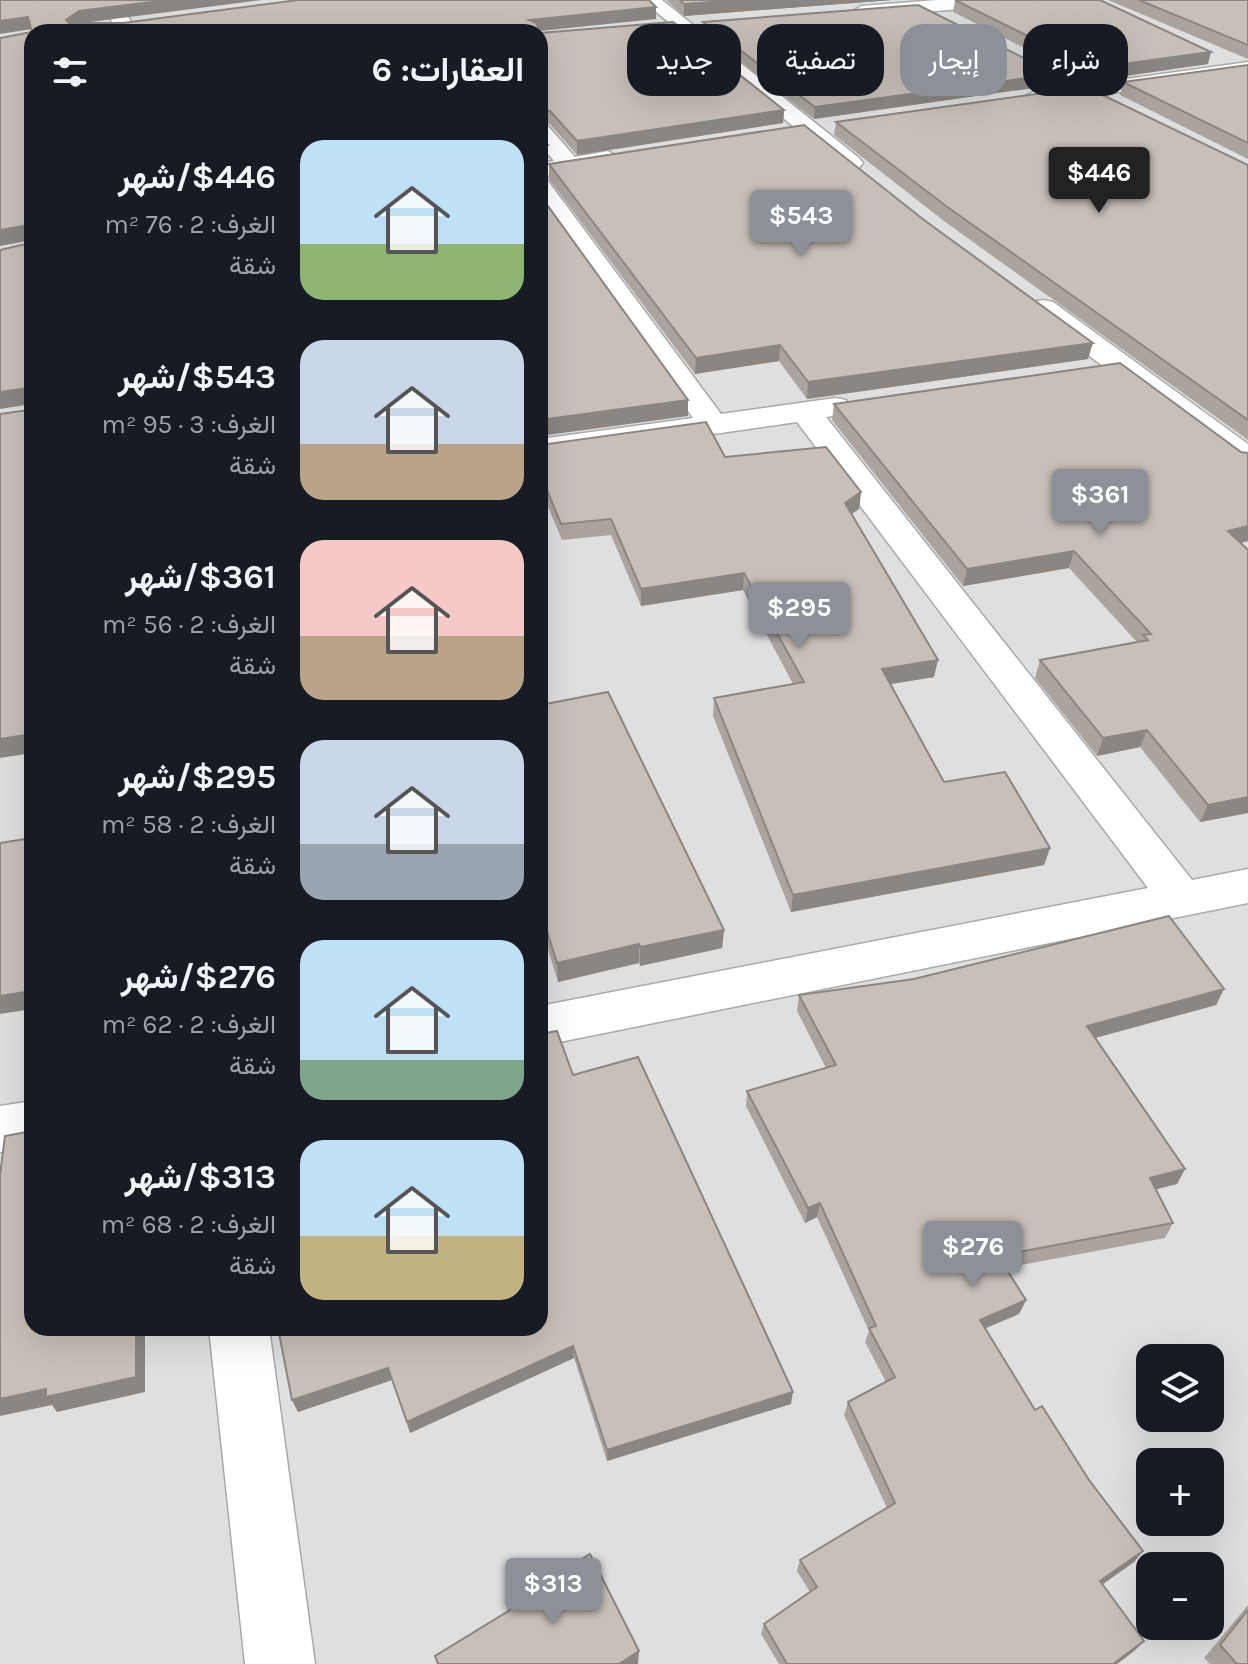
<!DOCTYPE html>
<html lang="ar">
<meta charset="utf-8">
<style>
:root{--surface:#171b24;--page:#20242c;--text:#f1f3f6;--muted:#9ea1a6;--accent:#8c9099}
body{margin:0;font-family:Karla,Vazirmatn,sans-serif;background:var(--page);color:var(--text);direction:rtl;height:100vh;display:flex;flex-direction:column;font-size:30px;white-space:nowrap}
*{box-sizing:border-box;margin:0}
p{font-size:26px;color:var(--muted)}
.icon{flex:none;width:44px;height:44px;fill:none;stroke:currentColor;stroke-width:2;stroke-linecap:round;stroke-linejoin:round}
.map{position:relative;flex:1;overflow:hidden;direction:ltr}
.details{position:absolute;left:24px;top:24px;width:524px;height:1312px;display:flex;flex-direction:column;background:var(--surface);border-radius:24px;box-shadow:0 8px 32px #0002;direction:rtl}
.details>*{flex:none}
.banner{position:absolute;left:572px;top:24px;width:556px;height:72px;direction:rtl;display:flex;gap:16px}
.buttons{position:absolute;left:1136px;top:1344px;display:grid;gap:16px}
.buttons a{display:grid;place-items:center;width:88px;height:88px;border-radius:16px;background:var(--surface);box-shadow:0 8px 32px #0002;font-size:40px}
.price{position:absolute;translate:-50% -68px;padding:0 18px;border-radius:8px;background:var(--accent);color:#fff;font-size:26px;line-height:52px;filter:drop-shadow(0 2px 4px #0008)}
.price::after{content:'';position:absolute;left:50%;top:48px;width:24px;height:18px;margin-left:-12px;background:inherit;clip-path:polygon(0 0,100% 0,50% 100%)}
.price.selected{background:#222;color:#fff}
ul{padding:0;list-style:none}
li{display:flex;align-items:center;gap:24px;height:200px;padding:0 24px}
li span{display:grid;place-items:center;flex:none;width:224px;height:160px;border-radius:24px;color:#555}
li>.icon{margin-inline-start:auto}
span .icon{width:96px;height:96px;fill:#fffc;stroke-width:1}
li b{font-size:34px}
h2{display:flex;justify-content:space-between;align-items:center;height:96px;padding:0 24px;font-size:34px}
.pill{padding:0 28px;border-radius:24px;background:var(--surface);box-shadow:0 8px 32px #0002;font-size:28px;line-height:72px}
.pill.selected{background:var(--accent);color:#fff}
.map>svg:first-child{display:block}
</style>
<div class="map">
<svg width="1248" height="1664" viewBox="0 0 1248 1664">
<rect width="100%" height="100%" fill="#f2efe9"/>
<path fill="#e0dfdf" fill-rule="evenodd" d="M 0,0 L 1248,0 L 1248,1664 L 0,1664 ZM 32,32 L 540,32 L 540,1328 L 32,1328 ZM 1150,1358 L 1210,1358 L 1210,1418 L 1150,1418 ZM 1150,1462 L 1210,1462 L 1210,1522 L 1150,1522 ZM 1150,1566 L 1210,1566 L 1210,1626 L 1150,1626 Z"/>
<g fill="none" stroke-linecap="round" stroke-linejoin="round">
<g stroke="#a9a9a9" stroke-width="3">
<g id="street">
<polygon points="99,0 117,0 138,32 118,32"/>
<polygon points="642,0 662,0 859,158 863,163 859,168 843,168"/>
<polygon points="937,0 1011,0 1002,5 861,18 852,12 861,6"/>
<polygon points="1248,62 1248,74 1033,104 1022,98 1033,92"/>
<polygon points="540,124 548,126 575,157 608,151 620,158 608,165 540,177 540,163 554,161 540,145"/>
<polygon points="540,179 548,181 721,414 835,398 846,400 850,407 846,414 826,417 1192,880 1248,869 1248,903 540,1046 540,1006 1148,888 797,422 540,459 540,439 693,418 540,203"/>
<polygon points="1043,300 1053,302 1248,444 1248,469 1237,466 1033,314 1029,308 1033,302"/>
<polygon points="32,1101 32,1147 0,1152 0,1106"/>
<polygon points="209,1328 269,1328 315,1664 245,1664"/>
</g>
</g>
<use href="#street" fill="#fff" fill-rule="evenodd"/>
</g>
<g fill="#aba49e">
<polygon points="666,0 892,0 684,16"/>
<polygon points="955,0 1208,64 1090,81 953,12"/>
<polygon points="1108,0 1248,0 1248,59"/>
<polygon points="703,22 1056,74 1054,85 814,119 703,32"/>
<polygon points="540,33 784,110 783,123 577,155 550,124 540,122"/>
<polygon points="1248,65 1248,159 1120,95 1123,82"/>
<polygon points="836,122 1248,165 1248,440 944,221 834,135"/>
<polygon points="549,164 1088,359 807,399 779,361 695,374 549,179"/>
<polygon points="834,404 1248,453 1248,541 1241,543 1248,813 1200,822 1140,747 1097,756 1035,678 1040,660 1137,642 1069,568 963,586 832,420"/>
<polygon points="540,445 725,457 861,492 859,509 851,514 934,677 890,684 944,782 1050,848 1044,865 791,912 713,716 714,698 793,684 743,590 641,606 611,535 562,540 540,488"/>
<polygon points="540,705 724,930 722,948 640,966 639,963 558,982 540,923"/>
<polygon points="1224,989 1216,1005 1095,1038 1185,1169 1177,1184 1156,1189 1173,1223 1165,1238 1005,1268 1026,1300 1019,1314 985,1328 1035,1410 1143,1551 1134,1562 1102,1584 1144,1641 1134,1651 1117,1664 779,1664 761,1634 764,1624 810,1592 797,1571 800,1560 887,1508 844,1415 848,1402 886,1382 865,1342 869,1331 817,1217 805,1223 746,1106 747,1091 826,1068 797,1011 799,995"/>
<polygon points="573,1075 791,1404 607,1461 574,1358 410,1433 392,1380 298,1412 292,1400"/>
<polygon points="1248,1605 1248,1664 1210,1664 1204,1658"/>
</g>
<g fill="#8b8681">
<polygon points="168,0 262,0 82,23 69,32 66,20 79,11"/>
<polygon points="739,0 892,0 684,16 684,4"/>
<polygon points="656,7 656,19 530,32 529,20"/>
<polygon points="28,17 32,29 0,34 0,21"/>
<polygon points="1211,52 1208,64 1090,81 1093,68"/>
<polygon points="1056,74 1054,85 814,119 815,107"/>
<polygon points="784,110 783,123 577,155 577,141"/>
<polygon points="548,145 548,159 540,162 540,148"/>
<polygon points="29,225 32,240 0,246 0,230"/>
<polygon points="1093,343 1088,359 807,399 808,382"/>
<polygon points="780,345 779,361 695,374 696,358"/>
<polygon points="29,388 32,404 0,409 0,392"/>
<polygon points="688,400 688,416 540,436 540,420"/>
<polygon points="861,492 859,509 843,520 845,503"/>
<polygon points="1248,526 1248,541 1222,547 1228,531"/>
<polygon points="1074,551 1069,568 963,586 967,569"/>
<polygon points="744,573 743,590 641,606 641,589"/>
<polygon points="938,660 934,677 879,686 882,669"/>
<polygon points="1147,730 1140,747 1097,756 1103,738"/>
<polygon points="32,734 32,753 0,758 0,739"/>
<polygon points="1248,797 1248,813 1200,822 1208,805"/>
<polygon points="1050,848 1044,865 791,912 793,895"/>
<polygon points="724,930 722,948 640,966 640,947"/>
<polygon points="639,944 639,963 558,982 557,963"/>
<polygon points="1224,989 1216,1005 1080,1042 1087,1026"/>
<polygon points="32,991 32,1009 0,1014 0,996"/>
<polygon points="1185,1169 1177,1184 1142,1193 1150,1178"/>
<polygon points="820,1203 817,1217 805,1223 808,1208"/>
<polygon points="1026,1300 1019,1314 974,1333 980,1320"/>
<polygon points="136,1328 145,1328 145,1392 57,1412 52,1405 0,1416 0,1399"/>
<polygon points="573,1346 574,1358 410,1433 407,1422"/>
<polygon points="388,1368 392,1380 298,1412 292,1400"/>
<polygon points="793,1392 791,1404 607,1461 607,1450"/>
<polygon points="1143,1551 1134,1562 1092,1592 1100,1581"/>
<polygon points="1144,1641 1134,1651 1117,1664 1113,1664"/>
<polygon points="639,1651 638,1664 619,1664"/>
</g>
<g fill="#c7bfb8" stroke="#8b8681" stroke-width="2">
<polygon points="0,0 168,0 79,11 66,20 69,23 123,23 298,0 649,0 656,7 529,20 536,23 540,32 32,32 32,734 0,739 0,414 29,410 29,388 0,392 0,250 30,243 29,225 0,230 0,38 32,32 28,17 0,21"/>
<polygon points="680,0 739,0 684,4"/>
<polygon points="955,0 1100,0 1211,52 1093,68"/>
<polygon points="1139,0 1248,0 1248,45"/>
<polygon points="918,5 1056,74 815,107 703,22"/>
<polygon points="673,22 784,110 577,141 550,111 540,109 540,33"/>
<polygon points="1248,65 1248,143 1123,82"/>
<polygon points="1086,87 1248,165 1248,420 946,206 836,122"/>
<polygon points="804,125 924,220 1093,343 808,382 780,345 696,358 549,164"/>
<polygon points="540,136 548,145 540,148"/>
<polygon points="540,195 688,400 540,420"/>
<polygon points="1120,363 1241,452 1248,453 1248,526 1228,531 1248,550 1248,797 1208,805 1147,730 1103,738 1040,660 1148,640 1143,635 1151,634 1074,551 967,569 834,404"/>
<polygon points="706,422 725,457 826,447 861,492 845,503 938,660 882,669 944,782 1005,772 1050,848 793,895 714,698 804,682 744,573 641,589 611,519 561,524 540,473 540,445"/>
<polygon points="608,692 724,930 640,947 639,944 557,963 540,909 540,705"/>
<polygon points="32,838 32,1019 30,1020 32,991 0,996 0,843"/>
<polygon points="1169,916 1224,989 1087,1026 1185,1169 1150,1178 1173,1223 998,1256 1026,1300 980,1320 1035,1410 1042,1406 1089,1480 1143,1551 1100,1581 1144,1641 1113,1664 787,1664 764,1624 817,1587 800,1560 895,1503 848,1402 895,1377 869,1328 876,1326 820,1203 808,1208 747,1091 836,1065 799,995 914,979"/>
<polygon points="557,1031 573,1075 638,1057 793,1392 607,1450 573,1346 407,1422 388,1368 292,1400 278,1328 540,1328 540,1034"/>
<polygon points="32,1131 32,1328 136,1328 136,1377 46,1397 46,1389 0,1399 0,1175 5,1136"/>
<polygon points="590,1554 639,1651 619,1664 438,1664 435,1656 510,1610 507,1604"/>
<polygon points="1248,1610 1248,1664 1237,1664 1220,1645"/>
</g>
</svg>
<div class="buttons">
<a><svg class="icon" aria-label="layers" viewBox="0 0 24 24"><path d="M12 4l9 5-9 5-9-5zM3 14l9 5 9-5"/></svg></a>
<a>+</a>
<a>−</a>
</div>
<b class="price selected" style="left:1099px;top:215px">$446</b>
<b class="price" style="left:801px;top:258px">$543</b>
<b class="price" style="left:1100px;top:537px">$361</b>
<b class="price" style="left:799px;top:650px">$295</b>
<b class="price" style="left:973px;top:1289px">$276</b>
<b class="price" style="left:553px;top:1626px">$313</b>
<div class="banner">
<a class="pill">شراء</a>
<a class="pill selected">إيجار</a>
<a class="pill">تصفية</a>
<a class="pill">جديد</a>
</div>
<section class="details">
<h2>العقارات: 6<svg class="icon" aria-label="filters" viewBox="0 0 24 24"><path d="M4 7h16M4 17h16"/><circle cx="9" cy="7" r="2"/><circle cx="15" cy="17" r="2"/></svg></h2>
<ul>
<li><span style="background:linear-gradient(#bfe0f5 65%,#8fb573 0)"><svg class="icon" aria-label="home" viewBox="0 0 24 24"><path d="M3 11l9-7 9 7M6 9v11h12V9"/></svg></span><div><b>$446/شهر</b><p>الغرف: 2 · 76 m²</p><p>شقة</p></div></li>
<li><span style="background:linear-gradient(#c9d6e8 65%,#b9a48a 0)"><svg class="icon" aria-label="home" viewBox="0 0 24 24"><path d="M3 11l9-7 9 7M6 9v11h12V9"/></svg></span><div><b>$543/شهر</b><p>الغرف: 3 · 95 m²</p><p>شقة</p></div></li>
<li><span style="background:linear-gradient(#f6c9c9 60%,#b9a48a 0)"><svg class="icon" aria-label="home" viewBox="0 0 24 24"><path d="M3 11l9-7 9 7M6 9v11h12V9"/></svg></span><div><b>$361/شهر</b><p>الغرف: 2 · 56 m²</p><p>شقة</p></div></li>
<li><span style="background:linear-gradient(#c9d6e8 65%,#9aa5b1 0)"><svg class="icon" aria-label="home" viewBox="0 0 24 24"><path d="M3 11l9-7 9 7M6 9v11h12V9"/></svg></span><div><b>$295/شهر</b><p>الغرف: 2 · 58 m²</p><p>شقة</p></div></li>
<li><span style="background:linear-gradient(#bfe0f5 75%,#7fa58c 0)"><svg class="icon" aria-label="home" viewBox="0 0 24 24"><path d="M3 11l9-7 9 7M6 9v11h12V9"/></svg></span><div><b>$276/شهر</b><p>الغرف: 2 · 62 m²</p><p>شقة</p></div></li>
<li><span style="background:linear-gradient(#bfe0f5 60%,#c2b280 0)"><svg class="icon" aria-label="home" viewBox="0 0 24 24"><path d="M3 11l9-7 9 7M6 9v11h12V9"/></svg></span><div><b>$313/شهر</b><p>الغرف: 2 · 68 m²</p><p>شقة</p></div></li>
</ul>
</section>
</div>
